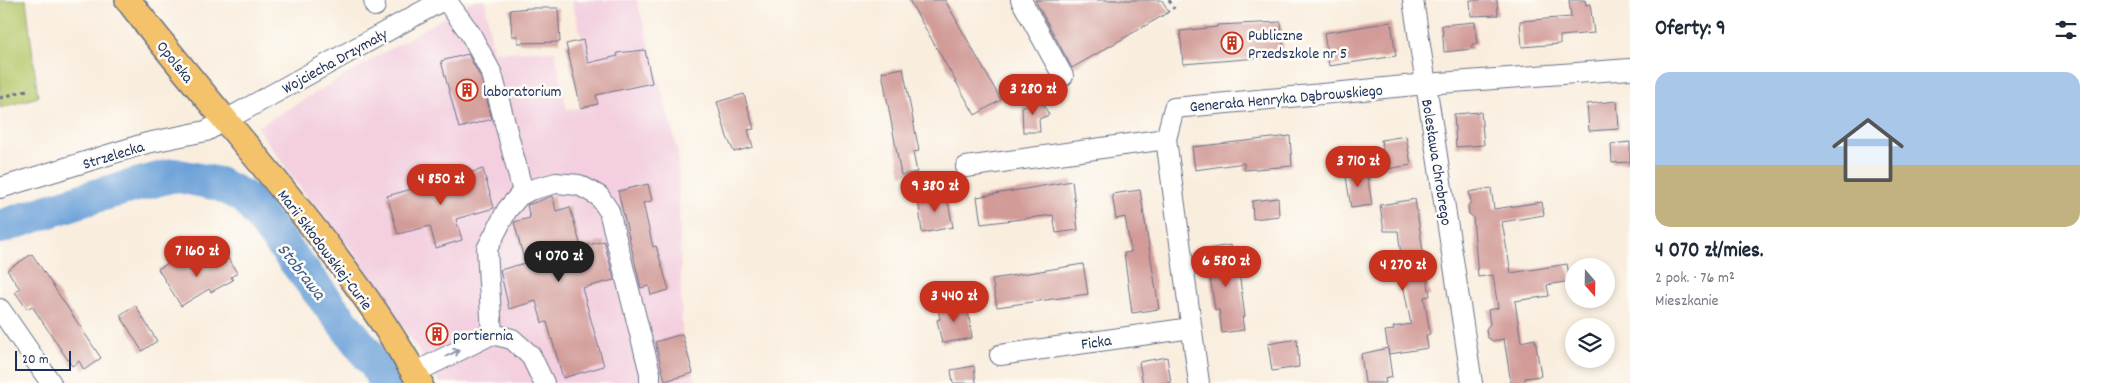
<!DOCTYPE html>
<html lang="pl">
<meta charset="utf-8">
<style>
:root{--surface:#fff;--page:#f2f2f3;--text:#1f2937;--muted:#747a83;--accent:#c8321e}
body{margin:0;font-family:Dekko,sans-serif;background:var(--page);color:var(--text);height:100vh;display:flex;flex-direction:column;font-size:19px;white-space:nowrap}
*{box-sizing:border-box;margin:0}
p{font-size:16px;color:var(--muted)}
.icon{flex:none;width:28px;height:28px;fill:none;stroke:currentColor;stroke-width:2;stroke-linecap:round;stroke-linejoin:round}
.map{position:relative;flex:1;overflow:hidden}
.sheet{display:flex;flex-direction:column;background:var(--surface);width:475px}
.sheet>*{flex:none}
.needle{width:32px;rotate:160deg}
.buttons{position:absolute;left:1565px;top:258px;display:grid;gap:10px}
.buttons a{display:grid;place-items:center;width:50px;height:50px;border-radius:50%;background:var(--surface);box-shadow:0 2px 8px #0003;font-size:25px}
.scale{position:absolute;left:15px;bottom:12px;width:56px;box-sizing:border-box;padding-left:5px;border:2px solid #1b2f5e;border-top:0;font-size:14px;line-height:18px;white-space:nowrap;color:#1b2f5e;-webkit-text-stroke:4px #fdfcf7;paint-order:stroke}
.price{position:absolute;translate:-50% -42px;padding:0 11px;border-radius:18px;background:var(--accent);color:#fff;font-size:16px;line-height:32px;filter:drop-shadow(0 1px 2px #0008)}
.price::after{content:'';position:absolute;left:50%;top:30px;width:15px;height:11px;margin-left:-8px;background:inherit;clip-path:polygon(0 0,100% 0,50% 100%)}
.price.active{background:#222;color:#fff}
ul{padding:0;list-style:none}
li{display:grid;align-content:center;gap:10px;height:265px;padding:0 25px}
li span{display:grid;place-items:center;height:155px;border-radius:15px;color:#555}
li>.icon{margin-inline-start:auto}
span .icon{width:90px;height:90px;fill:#fffc;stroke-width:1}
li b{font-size:21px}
h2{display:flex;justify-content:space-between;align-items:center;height:60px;padding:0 25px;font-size:21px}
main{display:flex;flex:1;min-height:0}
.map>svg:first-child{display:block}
</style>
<main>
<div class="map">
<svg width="1630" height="383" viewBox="0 0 1630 383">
<rect width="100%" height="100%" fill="#fdfcf7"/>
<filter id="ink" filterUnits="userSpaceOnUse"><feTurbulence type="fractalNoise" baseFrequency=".02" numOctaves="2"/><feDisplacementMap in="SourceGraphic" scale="10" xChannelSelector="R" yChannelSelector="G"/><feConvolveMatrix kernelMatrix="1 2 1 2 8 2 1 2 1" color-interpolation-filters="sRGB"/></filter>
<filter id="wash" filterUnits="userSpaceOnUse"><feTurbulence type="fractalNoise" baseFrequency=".0096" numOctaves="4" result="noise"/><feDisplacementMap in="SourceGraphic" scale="20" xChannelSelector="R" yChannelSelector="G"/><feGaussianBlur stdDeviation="1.12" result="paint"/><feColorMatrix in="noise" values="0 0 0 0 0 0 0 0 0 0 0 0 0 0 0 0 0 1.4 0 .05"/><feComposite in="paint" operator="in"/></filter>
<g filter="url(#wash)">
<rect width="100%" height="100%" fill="#f9eddd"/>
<polygon fill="#f3cfdf" points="474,0 485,0 493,52 555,51 567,110 598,104 572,0 637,0 678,152 682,334 696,383 440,383 356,255 302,190 257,127"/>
<polygon fill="#b6c86b" stroke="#687c64" points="0,0 26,0 38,97 0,108"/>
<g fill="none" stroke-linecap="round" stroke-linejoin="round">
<polyline stroke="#6ba0d8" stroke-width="34" points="0,227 92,197 174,175 219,184 246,198 376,365 385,383"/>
</g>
<g id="blocks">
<g fill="#d29b98">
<polygon points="909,0 945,0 1001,100 975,115"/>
<polygon points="1035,0 1162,0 1169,12 1072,68"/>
<polygon points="1470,0 1497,0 1498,15 1471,16"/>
<polygon points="1569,0 1585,0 1586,5 1590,4 1594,33 1560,36 1560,44 1522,47 1520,21 1571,17"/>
<polygon points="529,8 558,8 560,42 518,43 518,36 512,36 510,10"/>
<polygon points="1281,22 1284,56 1183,64 1180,31 1217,27 1217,25"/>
<polygon points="1391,22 1396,56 1329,66 1324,33"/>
<polygon points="1475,22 1477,44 1472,44 1472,49 1444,52 1442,25"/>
<polygon points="583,40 588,63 618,56 617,53 645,50 652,83 596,95 598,104 581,108 566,44"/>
<polygon points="468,54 481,78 492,119 459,128 441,61"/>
<polygon points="903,68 919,151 913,152 917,172 901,175 882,72"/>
<polygon points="744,94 754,129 748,130 753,147 734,152 727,137 717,102"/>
<polygon points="1041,99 1049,115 1039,119 1040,132 1023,132 1022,107"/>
<polygon points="1617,101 1619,129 1589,131 1587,104"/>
<polygon points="1481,112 1484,145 1456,147 1454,114"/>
<polygon points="1290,136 1292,166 1244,170 1244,163 1195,170 1192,147"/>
<polygon points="1406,136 1411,165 1386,169 1381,140"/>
<polygon points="1630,142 1630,162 1612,163 1611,144"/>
<polygon points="1366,167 1372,205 1351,208 1345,170"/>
<polygon points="483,169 494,208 456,219 462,240 436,248 430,226 398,234 387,196"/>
<polygon points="1072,181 1078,230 1056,233 1053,215 981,224 977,197"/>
<polygon points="648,184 652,201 643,203 653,247 656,246 669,290 651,295 649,286 641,288 618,191"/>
<polygon points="1491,188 1494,209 1542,202 1544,215 1502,222 1511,273 1567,264 1570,281 1547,285 1549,296 1515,301 1521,342 1535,339 1541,376 1525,378 1525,383 1511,383 1504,339 1493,341 1487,337 1486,329 1490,324 1488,310 1498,308 1493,275 1478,277 1473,217 1469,214 1468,206 1471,202 1469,192"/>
<polygon points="1140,190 1159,309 1132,313 1124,253 1131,252 1125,217 1116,219 1112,194"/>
<polygon points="946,192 953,227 922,233 918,198"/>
<polygon points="553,196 556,211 570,207 581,247 604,241 614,280 582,288 604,366 563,378 547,322 542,323 536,301 509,309 500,270 525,263 514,222 530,218 527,205"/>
<polygon points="1278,198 1279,216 1253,219 1252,201"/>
<polygon points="1415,199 1430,296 1424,297 1430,334 1426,335 1428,348 1389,354 1388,349 1392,377 1385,379 1386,383 1365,383 1361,354 1388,348 1385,331 1394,330 1393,327 1411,324 1399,264 1402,264 1398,231 1384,231 1380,205"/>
<polygon points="1231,245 1233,258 1237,257 1245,317 1242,317 1244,330 1222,333 1219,310 1215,310 1206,249"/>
<polygon points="32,254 101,358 84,370 79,361 72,366 32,306 27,309 15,292 20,289 7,270"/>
<polygon points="218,254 222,261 228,258 237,273 231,277 233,280 211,292 209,289 181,306 158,269 179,257 188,272"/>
<polygon points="1083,264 1088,294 997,307 992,279"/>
<polygon points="967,303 972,338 942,343 937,320 940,319 938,308"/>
<polygon points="135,305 157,341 142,351 120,315"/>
<polygon points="682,334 693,373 665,381 655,342"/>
<polygon points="1297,339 1299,367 1272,371 1268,344"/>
<polygon points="1167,357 1171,383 1143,383 1139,362"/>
<polygon points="974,366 976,383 953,383 951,370"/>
</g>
</g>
</g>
<g filter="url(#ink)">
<use href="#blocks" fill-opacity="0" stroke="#69728a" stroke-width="1"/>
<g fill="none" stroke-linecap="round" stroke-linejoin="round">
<g stroke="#69728a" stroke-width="22">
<g id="minor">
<polyline points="374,0 375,6"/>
<polyline points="446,0 470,33 492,74 523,192"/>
<polyline points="1021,0 1063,76"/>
<polyline points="1413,0 1472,383"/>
<polyline points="1166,139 1199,383"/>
<polyline points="966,167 1166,139 1174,108 1426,84 1630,69"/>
<polyline points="0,188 147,143 206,131 443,0"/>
<polyline points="0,309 51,383"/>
<polyline points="492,334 487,249 507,210 519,196 530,190 556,183 579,185 599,196 609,211 650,373 650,383"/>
<polyline points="1000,355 1191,328"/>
<polyline points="414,373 492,334 512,339 531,356 544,383"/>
</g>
</g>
<g stroke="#69728a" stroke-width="28">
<path id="major" d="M 128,0 C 224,126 342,245 420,383"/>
</g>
<g stroke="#69728a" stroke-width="3" stroke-dasharray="4 4" stroke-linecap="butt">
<polyline points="1169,0 1174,9"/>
<polyline points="0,98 30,89"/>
</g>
<use href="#minor" stroke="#fff" stroke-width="20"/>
<use href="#major" stroke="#f3c26a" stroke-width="25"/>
</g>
<defs><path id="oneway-shaft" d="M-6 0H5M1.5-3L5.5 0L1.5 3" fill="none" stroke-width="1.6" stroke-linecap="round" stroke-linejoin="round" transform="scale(1.25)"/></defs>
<use stroke="#8d97ae" href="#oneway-shaft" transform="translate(453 353) rotate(-26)"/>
</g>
<defs>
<g id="building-ring" transform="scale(1.125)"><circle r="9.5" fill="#fdfcf7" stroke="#c8321e" stroke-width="1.5"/><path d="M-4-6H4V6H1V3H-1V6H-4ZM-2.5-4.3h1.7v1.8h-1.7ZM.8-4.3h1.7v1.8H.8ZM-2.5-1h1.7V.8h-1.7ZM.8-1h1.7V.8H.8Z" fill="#c8321e"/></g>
</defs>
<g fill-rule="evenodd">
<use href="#building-ring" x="1232" y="43"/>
<use href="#building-ring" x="467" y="90"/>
<use href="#building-ring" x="437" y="334"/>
</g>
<g text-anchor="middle" stroke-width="5" stroke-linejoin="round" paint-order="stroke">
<g font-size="16" fill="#1b2f5e" stroke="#fdfcf7" text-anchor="start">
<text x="1248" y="40">Publiczne<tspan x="1248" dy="18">Przedszkole nr 5</tspan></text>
<text x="483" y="96">laboratorium</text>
<text x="453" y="340">portiernia</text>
</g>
<g font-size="16" fill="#1b2f5e" stroke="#fdfcf7">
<text transform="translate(334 60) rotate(-29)" y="6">Wojciecha Drzymały</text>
<text transform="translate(176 61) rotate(51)" y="6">Opolska</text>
<text transform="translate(1286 97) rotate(-5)" y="6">Generała Henryka Dąbrowskiego</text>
<text transform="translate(113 154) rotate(-17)" y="6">Strzelecka</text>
<text transform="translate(1438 162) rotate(81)" y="6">Bolesława Chrobrego</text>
<text transform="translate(326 249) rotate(53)" y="6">Marii Skłodowskiej-Curie</text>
<text transform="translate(1096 341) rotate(-8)" y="6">Ficka</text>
</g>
<g font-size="18" font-style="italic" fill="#3b5c8f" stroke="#fdfcf7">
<text transform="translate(302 271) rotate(52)" y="6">Stobrawa</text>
</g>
</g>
</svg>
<div class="buttons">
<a><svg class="needle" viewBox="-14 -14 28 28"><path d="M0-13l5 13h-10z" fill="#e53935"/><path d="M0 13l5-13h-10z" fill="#747a83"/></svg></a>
<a><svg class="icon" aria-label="layers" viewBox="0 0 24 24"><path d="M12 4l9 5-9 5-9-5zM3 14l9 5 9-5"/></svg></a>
</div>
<div class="scale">20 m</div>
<b class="price" style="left:1033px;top:116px">3 280 zł</b>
<b class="price" style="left:1358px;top:188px">3 710 zł</b>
<b class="price" style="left:441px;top:206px">4 850 zł</b>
<b class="price" style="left:935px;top:213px">9 380 zł</b>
<b class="price" style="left:197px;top:278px">7 160 zł</b>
<b class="price active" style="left:559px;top:283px">4 070 zł</b>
<b class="price" style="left:1226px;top:288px">6 580 zł</b>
<b class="price" style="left:1403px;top:292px">4 270 zł</b>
<b class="price" style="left:954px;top:323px">3 440 zł</b>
</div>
<section class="sheet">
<h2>Oferty: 9<svg class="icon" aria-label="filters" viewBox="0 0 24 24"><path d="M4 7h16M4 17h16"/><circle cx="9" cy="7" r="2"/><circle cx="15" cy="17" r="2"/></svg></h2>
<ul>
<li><span style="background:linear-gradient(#a9c7e8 60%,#c2b280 0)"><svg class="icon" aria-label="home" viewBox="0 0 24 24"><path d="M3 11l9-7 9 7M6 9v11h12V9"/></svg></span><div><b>4 070 zł/mies.</b><p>2 pok. · 76 m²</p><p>Mieszkanie</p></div></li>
</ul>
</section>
</main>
